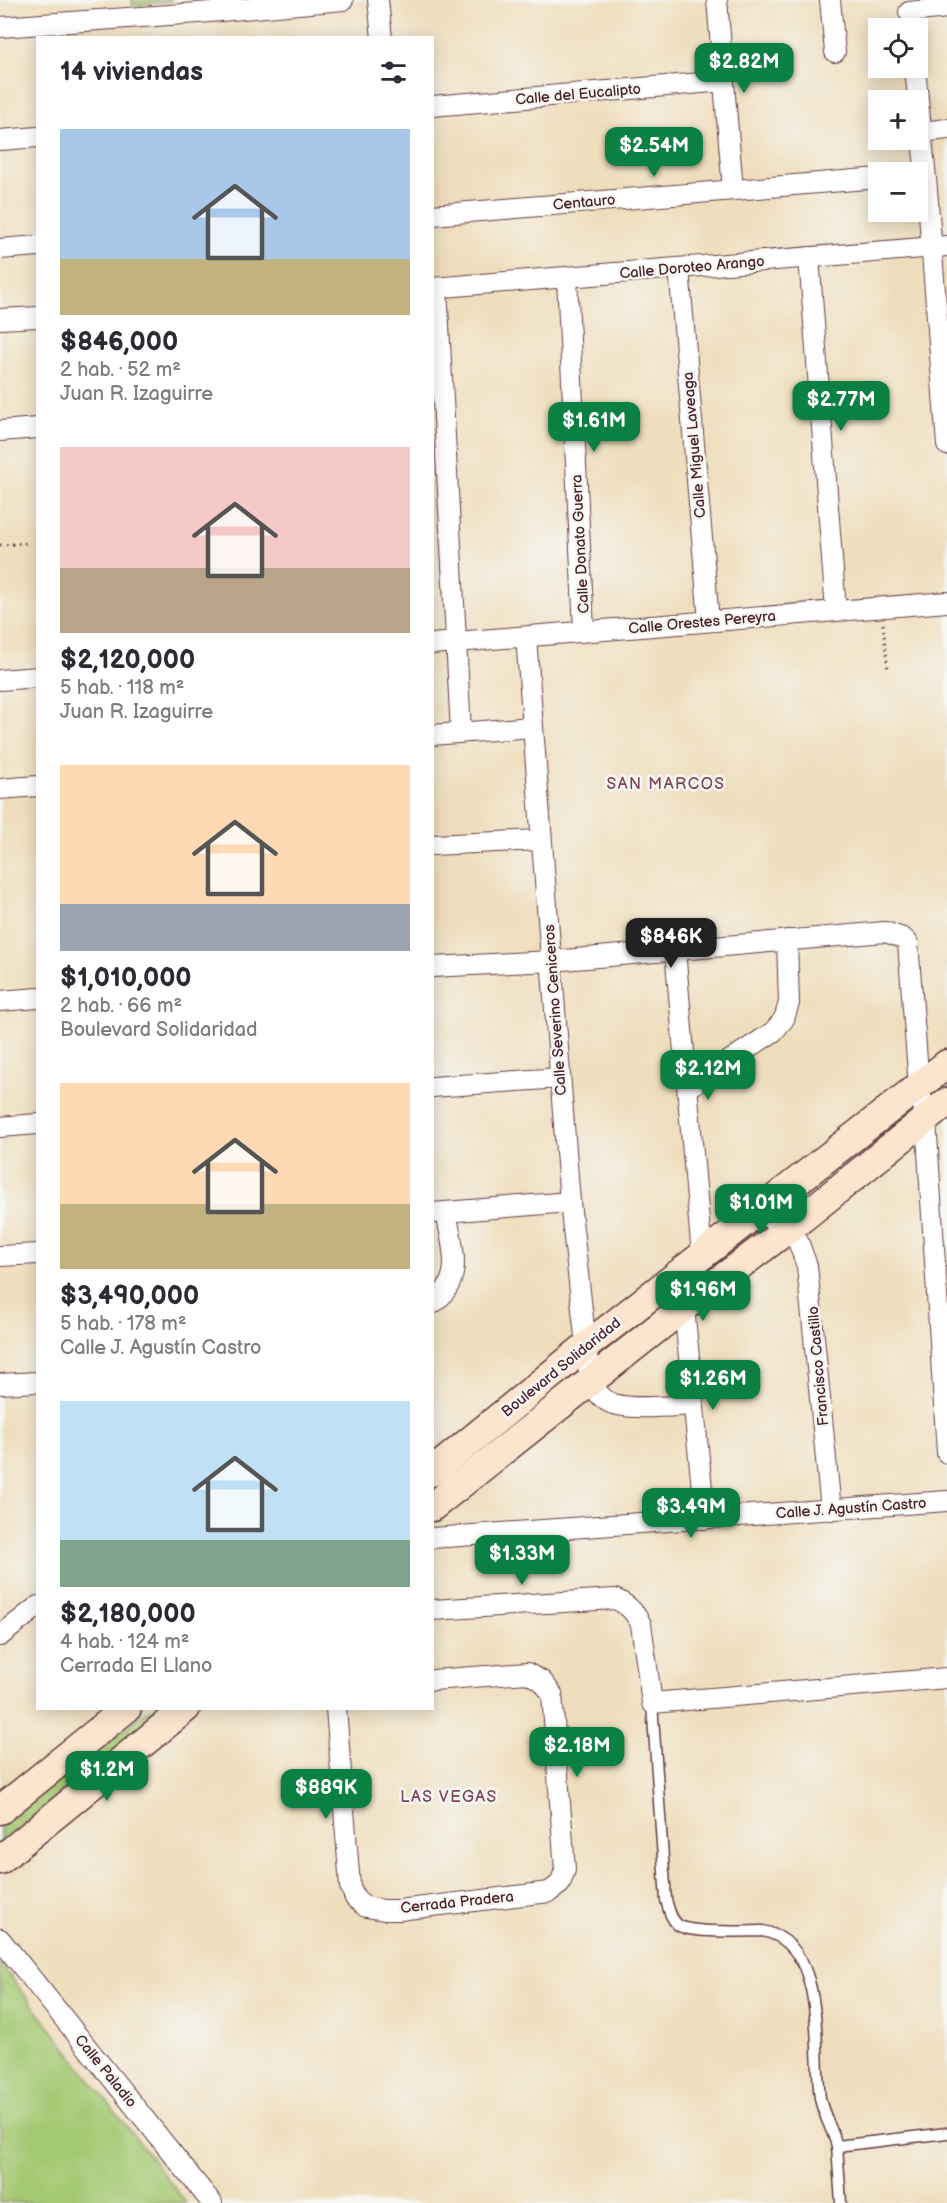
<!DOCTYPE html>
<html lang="es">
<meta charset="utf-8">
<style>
:root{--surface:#fff;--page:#f2f2f3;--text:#2b2b33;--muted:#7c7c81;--accent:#0b8043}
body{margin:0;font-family:"Balsamiq Sans",sans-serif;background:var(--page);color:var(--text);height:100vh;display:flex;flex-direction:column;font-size:22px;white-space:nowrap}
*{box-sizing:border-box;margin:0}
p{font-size:20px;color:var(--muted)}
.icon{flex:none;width:33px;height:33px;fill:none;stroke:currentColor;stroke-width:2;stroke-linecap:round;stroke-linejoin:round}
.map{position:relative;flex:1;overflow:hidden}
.drawer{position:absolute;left:36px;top:36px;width:398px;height:1674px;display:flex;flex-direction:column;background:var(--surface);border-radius:0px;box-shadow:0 3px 15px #0003}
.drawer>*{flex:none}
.tools{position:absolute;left:868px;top:18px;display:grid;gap:12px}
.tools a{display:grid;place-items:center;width:60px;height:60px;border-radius:0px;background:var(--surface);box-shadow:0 3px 15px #0003;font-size:30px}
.price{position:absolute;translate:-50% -51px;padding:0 14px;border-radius:12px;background:var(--accent);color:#fff;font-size:20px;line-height:39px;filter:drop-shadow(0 2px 3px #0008)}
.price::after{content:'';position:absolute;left:50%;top:36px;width:18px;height:14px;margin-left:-9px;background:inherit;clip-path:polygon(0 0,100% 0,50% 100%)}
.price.selected{background:#222;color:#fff}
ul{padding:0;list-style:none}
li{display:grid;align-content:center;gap:12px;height:318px;padding:0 24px}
li span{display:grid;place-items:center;height:186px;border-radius:0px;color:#555}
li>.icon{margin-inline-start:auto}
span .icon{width:108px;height:108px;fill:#fffc;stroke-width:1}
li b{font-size:26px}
h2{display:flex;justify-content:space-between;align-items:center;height:72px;padding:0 24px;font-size:26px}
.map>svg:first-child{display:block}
</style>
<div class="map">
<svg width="947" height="2203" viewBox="0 0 947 2203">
<rect width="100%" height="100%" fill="#f6f6f2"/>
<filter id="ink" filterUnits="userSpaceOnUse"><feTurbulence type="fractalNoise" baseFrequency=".0167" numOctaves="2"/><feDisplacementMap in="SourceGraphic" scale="12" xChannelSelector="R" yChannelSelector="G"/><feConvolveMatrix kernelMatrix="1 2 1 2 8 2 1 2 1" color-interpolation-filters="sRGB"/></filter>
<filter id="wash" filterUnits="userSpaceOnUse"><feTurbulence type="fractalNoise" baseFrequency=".008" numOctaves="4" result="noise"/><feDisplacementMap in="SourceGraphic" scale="24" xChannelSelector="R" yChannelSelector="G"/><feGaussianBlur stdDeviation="1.35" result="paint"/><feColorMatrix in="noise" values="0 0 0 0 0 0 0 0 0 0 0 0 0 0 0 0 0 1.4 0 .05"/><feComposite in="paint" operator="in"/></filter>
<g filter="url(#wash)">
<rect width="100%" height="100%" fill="#efdebd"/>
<g fill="#a4c973" stroke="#77744f" stroke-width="1.5">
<polygon points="132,0 172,0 172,1 133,6"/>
<polygon points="149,1709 167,1709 0,1842 0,1827"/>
<polygon points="0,1963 186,2203 0,2203"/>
</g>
</g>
<g filter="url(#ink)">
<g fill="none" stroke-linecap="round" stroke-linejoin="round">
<g stroke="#633c41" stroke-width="13">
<g id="lane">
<path d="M 652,1703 L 666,1900 C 669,1909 670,1918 678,1925 C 690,1934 746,1931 763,1931 C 828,1944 813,2049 820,2098 C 823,2115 833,2130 837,2146 L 947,2133"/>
<polyline points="837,2146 841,2203"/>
</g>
</g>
<g stroke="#633c41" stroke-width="22">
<g id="street">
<polyline points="378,0 382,38"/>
<polyline points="717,0 733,190"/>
<polyline points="830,0 835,52"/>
<polyline points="909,12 947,8"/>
<polyline points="0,27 198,13 343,0"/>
<polyline points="915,68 927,189 947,445"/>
<polyline points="432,106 724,81"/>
<polyline points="922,132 947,129"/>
<polyline points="0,140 38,137"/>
<polyline points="432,215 879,178"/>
<polyline points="0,249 38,246"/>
<polyline points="809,257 836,611"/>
<polyline points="679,268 709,621"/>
<polyline points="567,277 584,631"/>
<polyline points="432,288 947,246"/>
<polyline points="437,288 461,732"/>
<polyline points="0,319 38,317"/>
<polyline points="0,431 38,428"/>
<path d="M 526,637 L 570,1202 L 590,1381 C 596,1391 602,1400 613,1404 C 633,1410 672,1406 694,1405"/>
<polyline points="432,644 947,602"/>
<polyline points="0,680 38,677"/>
<polyline points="432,735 532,727"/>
<polyline points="0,789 38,786"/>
<polyline points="433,845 541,840"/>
<polyline points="675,950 702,1255"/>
<polyline points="432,967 552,961 885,932 903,938 908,943 919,1086 926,1120 947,1453"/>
<polyline points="0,1001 38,998"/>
<polyline points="432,1087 560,1078"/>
<polyline points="688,1088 773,1032 784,1019 789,1003 787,940"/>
<polyline points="0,1127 38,1124"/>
<polyline points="759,1210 798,1241 807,1266 831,1510"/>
<polyline points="432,1213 570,1202"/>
<polyline points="0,1256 38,1254"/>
<path d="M 432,1304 C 466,1279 452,1248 446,1212"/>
<polyline points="684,1307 705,1519"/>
<polyline points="0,1384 38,1382"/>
<polyline points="432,1538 947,1501"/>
<path d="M 432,1610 L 615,1599 C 628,1605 634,1611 641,1624 L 652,1703 L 947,1678"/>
<polyline points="0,1636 38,1606"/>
<polyline points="336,1708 350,1886 355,1898 366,1907 384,1910 399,1910 549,1892 560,1884 565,1870 552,1694 542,1681 527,1673 432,1680"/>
<polyline points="0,1939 212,2203"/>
</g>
</g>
<g stroke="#633c41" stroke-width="31">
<g id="secondary">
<polyline points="432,1472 585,1347 947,1064"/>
<polyline points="432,1507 684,1307 800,1220 947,1102"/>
<polyline points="0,1810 127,1708"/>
<polyline points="0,1860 186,1708"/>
</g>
</g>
<g stroke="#633c41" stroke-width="3" stroke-dasharray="1.5 4.5" stroke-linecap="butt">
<polyline points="0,545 28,543"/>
<polyline points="883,624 888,670"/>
</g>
<use href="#lane" stroke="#fff" stroke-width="10"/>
<use href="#street" stroke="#fff" stroke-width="20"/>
<use href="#secondary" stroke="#fce5cf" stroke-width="28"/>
</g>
</g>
<g text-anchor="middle" stroke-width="5" stroke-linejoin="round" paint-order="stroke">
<g font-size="15" fill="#4a1f2b" stroke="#f6f6f2">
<text transform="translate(578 94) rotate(-5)" y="5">Calle del Eucalipto</text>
<text transform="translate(584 202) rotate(-5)" y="5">Centauro</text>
<text transform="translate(692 267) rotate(-5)" y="5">Calle Doroteo Arango</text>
<text transform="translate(694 445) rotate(-95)" y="5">Calle Miguel Laveaga</text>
<text transform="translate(580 544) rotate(-93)" y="5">Calle Donato Guerra</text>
<text transform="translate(702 622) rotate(-5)" y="5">Calle Orestes Pereyra</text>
<text transform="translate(555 1010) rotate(-94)" y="5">Calle Severino Ceniceros</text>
<text transform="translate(818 1366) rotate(-95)" y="5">Francisco Castillo</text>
<text transform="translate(561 1367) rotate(-39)" y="5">Boulevard Solidaridad</text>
<text transform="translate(851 1508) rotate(-4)" y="5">Calle J. Agustín Castro</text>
<text transform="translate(457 1902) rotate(-6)" y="5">Cerrada Pradera</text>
<text transform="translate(106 2071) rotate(51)" y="5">Calle Paladio</text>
</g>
<g font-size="16" letter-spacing="1.5" fill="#7d4559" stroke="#f6f6f2">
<text x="666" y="789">SAN MARCOS</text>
<text x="449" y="1802">LAS VEGAS</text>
</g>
</g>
</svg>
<div class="tools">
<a><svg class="icon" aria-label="locate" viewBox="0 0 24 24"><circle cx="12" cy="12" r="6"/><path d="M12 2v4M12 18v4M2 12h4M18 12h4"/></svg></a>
<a>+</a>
<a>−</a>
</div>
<b class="price" style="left:744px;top:94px">$2.82M</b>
<b class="price" style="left:654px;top:178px">$2.54M</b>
<b class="price" style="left:841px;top:432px">$2.77M</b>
<b class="price" style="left:594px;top:453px">$1.61M</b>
<b class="price selected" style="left:671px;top:969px">$846K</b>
<b class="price" style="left:708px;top:1101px">$2.12M</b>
<b class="price" style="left:761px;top:1235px">$1.01M</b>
<b class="price" style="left:703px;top:1322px">$1.96M</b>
<b class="price" style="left:713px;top:1411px">$1.26M</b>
<b class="price" style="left:691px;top:1539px">$3.49M</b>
<b class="price" style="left:522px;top:1586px">$1.33M</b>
<b class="price" style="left:577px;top:1778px">$2.18M</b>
<b class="price" style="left:107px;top:1802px">$1.2M</b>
<b class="price" style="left:326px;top:1820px">$889K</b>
<section class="drawer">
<h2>14 viviendas<svg class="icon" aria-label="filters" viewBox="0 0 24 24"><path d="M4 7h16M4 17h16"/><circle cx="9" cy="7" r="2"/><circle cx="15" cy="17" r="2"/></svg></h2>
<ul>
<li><span style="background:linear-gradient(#a9c7e8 70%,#c2b280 0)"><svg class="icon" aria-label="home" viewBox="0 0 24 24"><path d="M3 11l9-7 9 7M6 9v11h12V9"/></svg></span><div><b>$846,000</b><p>2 hab. · 52 m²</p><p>Juan R. Izaguirre</p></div></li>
<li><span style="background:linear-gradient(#f6c9c9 65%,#b9a48a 0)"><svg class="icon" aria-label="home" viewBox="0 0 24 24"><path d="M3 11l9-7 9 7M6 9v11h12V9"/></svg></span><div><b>$2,120,000</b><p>5 hab. · 118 m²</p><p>Juan R. Izaguirre</p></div></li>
<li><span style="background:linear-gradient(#ffd9b3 75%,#9aa5b1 0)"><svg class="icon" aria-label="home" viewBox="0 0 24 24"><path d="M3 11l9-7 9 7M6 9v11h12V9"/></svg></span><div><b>$1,010,000</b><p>2 hab. · 66 m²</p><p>Boulevard Solidaridad</p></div></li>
<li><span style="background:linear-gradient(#ffd9b3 65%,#c2b280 0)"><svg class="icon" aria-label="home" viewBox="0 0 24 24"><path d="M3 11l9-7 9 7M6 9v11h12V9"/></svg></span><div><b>$3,490,000</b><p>5 hab. · 178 m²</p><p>Calle J. Agustín Castro</p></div></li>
<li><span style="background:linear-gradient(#bfe0f5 75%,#7fa58c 0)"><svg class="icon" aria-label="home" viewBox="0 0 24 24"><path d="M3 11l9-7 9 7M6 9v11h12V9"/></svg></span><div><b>$2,180,000</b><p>4 hab. · 124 m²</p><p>Cerrada El Llano</p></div></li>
</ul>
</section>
</div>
